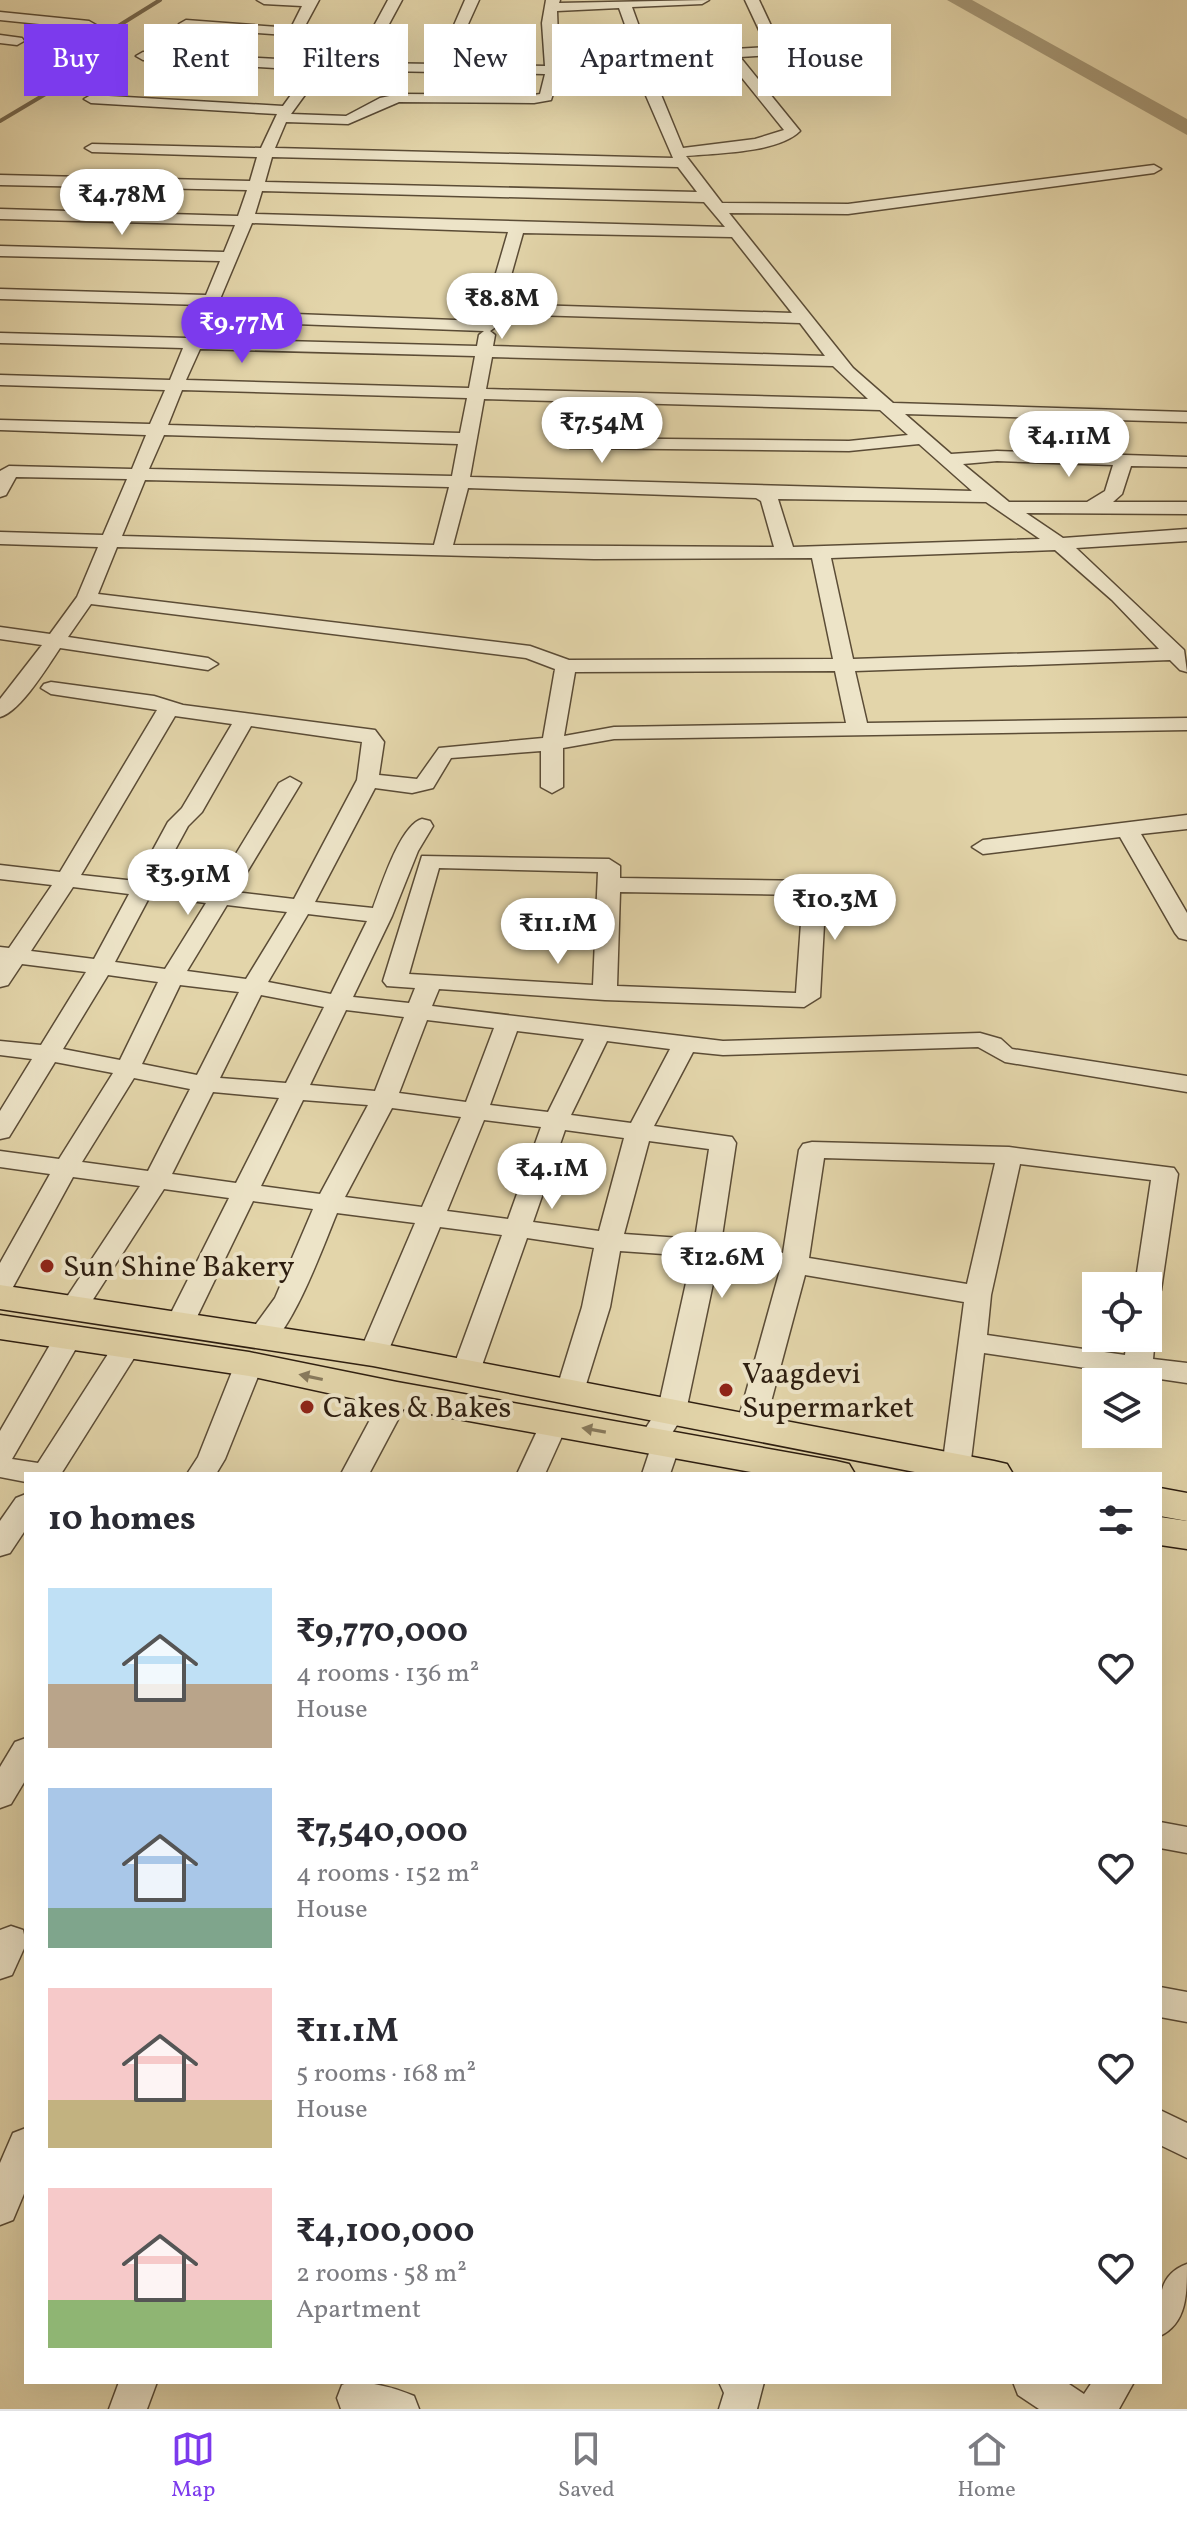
<!DOCTYPE html>
<meta charset="utf-8">
<style>
:root{--surface:#fff;--page:#f2f2f3;--text:#2b2b33;--muted:#7c7c81;--line:#e1e1e2;--accent:#7c3aed}
body{margin:0;font-family:Vollkorn,serif;background:var(--page);color:var(--text);height:100vh;display:flex;flex-direction:column;font-size:30px;white-space:nowrap}
*{box-sizing:border-box;margin:0}
p{font-size:26px;color:var(--muted)}
.icon{flex:none;width:44px;height:44px;fill:none;stroke:currentColor;stroke-width:2;stroke-linecap:round;stroke-linejoin:round}
.map{position:relative;flex:1;overflow:hidden}
.drawer{position:absolute;left:24px;top:1472px;width:1138px;height:912px;display:flex;flex-direction:column;background:var(--surface);border-radius:0px;box-shadow:0 8px 32px #0002}
.drawer>*{flex:none}
.hud{position:absolute;left:24px;top:24px;width:1140px;height:72px;display:flex;gap:16px}
.fabs{position:absolute;left:1082px;top:1272px;display:grid;gap:16px}
.fabs a{display:grid;place-items:center;width:80px;height:80px;border-radius:0px;background:var(--surface);box-shadow:0 8px 32px #0002;font-size:40px}
.price{position:absolute;translate:-50% -68px;padding:0 18px;border-radius:28px;background:#fff;color:#222;font-size:26px;line-height:52px;filter:drop-shadow(0 2px 4px #0008)}
.price::after{content:'';position:absolute;left:50%;top:48px;width:24px;height:18px;margin-left:-12px;background:inherit;clip-path:polygon(0 0,100% 0,50% 100%)}
.price.on{background:var(--accent);color:#fff}
ul{padding:0;list-style:none}
li{display:flex;align-items:center;gap:24px;height:200px;padding:0 24px}
li span{display:grid;place-items:center;flex:none;width:224px;height:160px;border-radius:0px;color:#555}
li>.icon{margin-inline-start:auto}
span .icon{width:96px;height:96px;fill:#fffc;stroke-width:1}
li b{font-size:34px}
h2{display:flex;justify-content:space-between;align-items:center;height:96px;padding:0 24px;font-size:34px}
.pill{padding:0 28px;border-radius:0px;background:var(--surface);box-shadow:0 8px 32px #0002;font-size:28px;line-height:72px}
.pill.on{background:var(--accent);color:#fff}
.tab-bar{display:flex;justify-content:space-around;align-items:center;height:112px;border-top:2px solid var(--line);background:var(--surface);font-size:22px;color:var(--muted)}
.tab-bar a{display:grid;justify-items:center;gap:4px}
.tab-bar .on{color:var(--accent)}
.map>svg:first-child{display:block}
</style>
<div class="map">
<svg width="1187" height="2409" viewBox="0 0 1187 2409">
<rect width="100%" height="100%" fill="#e3d5aa"/>
<filter id="stains"><feTurbulence type="fractalNoise" baseFrequency=".0025" numOctaves="4"/><feColorMatrix values="0 0 0 0 .2 0 0 0 0 .09 0 0 0 0 .02 0 0 0 .5 -.17"/></filter>
<radialGradient id="worn" r=".72"><stop offset=".6" stop-color="#630" stop-opacity="0"/><stop offset="1" stop-color="#630" stop-opacity=".3"/></radialGradient>
<g fill="none" stroke-linecap="round" stroke-linejoin="round">
<polyline stroke="#75674d" stroke-width="4" points="0,121 64,83 86,46 160,0"/>
<polygon fill="#a59776" fill-rule="evenodd" points="947,0 972,0 1187,119 1187,135"/>
<g stroke="#5b4c36" stroke-width="3">
<g id="minor">
<polygon points="257,0 319,0 292,50 287,51 280,47 286,35 186,28 179,24 186,20 291,28 302,6 264,4"/>
<path d="M 388,0 L 402,0 L 368,63 L 437,64 L 465,0 L 479,0 L 450,64 L 545,66 L 542,23 L 546,0 L 560,0 L 559,3 L 709,0 L 702,4 L 632,7 L 649,54 L 767,47 L 745,0 L 759,0 L 781,47 L 771,55 L 740,57 L 800,131 C 778,153 717,153 686,156 L 722,203 L 848,204 L 1154,165 L 1161,169 L 1154,173 L 848,214 L 729,213 L 853,368 L 893,403 L 1187,412 L 1187,422 L 905,414 L 951,454 L 997,451 L 1187,457 L 1187,467 L 1131,466 L 1122,494 L 1113,502 L 1187,502 L 1187,514 L 1026,513 L 1063,538 L 1187,529 L 1187,541 L 1076,548 L 1184,650 L 1187,672 L 1180,670 L 1170,660 L 855,671 L 867,723 L 1187,718 L 1187,730 L 614,739 L 563,748 L 563,787 L 552,793 L 541,787 L 541,751 L 451,758 L 433,788 L 412,793 L 375,788 L 315,902 L 373,908 C 381,887 400,825 422,819 L 430,821 L 433,826 L 418,851 L 392,916 L 353,997 L 409,1003 L 415,988 L 387,986 L 383,981 L 422,856 L 609,859 L 620,866 L 620,878 L 815,881 L 823,883 L 826,888 L 820,997 L 804,1007 L 605,1000 L 439,989 L 432,1006 L 723,1041 L 980,1033 L 1001,1039 L 1012,1049 L 1187,1076 L 1187,1092 L 1005,1062 L 978,1047 L 723,1055 L 693,1052 L 654,1126 L 732,1137 L 736,1143 L 721,1243 L 783,1253 L 799,1150 L 803,1144 L 812,1142 L 1009,1147 L 1174,1168 L 1178,1174 L 1161,1290 L 1158,1296 L 1148,1299 L 1148,1286 L 1135,1286 L 1151,1180 L 1020,1164 L 991,1295 L 987,1335 L 1125,1355 L 1127,1338 L 1148,1338 L 1148,1331 L 1155,1338 L 1153,1359 L 1187,1363 L 1187,1383 L 984,1353 L 970,1468 L 967,1474 L 945,1474 L 942,1468 L 964,1302 L 805,1275 L 764,1428 L 760,1435 L 750,1438 L 740,1435 L 736,1428 L 780,1270 L 718,1260 L 686,1411 L 672,1433 L 677,1435 L 681,1442 L 670,1474 L 642,1474 L 650,1450 L 642,1447 L 638,1440 L 658,1409 L 692,1256 L 620,1251 L 610,1307 L 584,1391 L 580,1398 L 570,1401 L 560,1398 L 556,1391 L 582,1307 L 594,1248 L 527,1238 L 480,1371 L 476,1378 L 466,1381 L 456,1378 L 452,1371 L 502,1235 L 440,1227 L 387,1354 L 383,1361 L 373,1363 L 363,1361 L 359,1354 L 415,1223 L 337,1213 C 325,1242 293,1330 268,1346 C 262,1349 255,1347 249,1346 L 245,1339 L 275,1298 L 313,1209 L 253,1201 L 194,1323 L 190,1329 L 180,1332 L 170,1329 L 166,1323 L 229,1198 L 164,1189 L 83,1315 L 73,1318 L 63,1315 L 59,1309 L 140,1186 L 73,1177 L 13,1287 L 10,1293 L 0,1296 L 0,1263 L 50,1174 L 0,1167 L 0,1151 L 59,1159 L 113,1073 L 55,1062 L 9,1137 L 0,1139 L 0,1111 L 32,1059 L 0,1055 L 0,1041 L 41,1045 L 86,972 L 22,964 L 8,985 L 0,987 L 0,947 L 9,948 L 52,885 L 0,879 L 0,865 L 60,872 L 157,710 L 51,694 L 41,688 L 44,684 L 51,682 L 154,696 L 183,705 L 375,730 L 384,742 L 379,775 L 417,779 L 439,748 L 543,738 L 555,669 L 526,658 L 91,604 L 68,637 L 208,658 L 218,664 L 208,670 L 60,648 C 48,666 20,712 0,717 L 0,699 L 42,645 L 0,639 L 0,627 L 50,634 L 77,597 L 98,547 L 0,544 L 0,532 L 103,535 L 127,479 L 16,477 L 6,495 L 0,497 L 0,471 L 9,466 L 132,469 L 146,435 L 0,430 L 0,420 L 150,424 L 165,390 L 0,385 L 0,375 L 170,380 L 183,348 L 0,343 L 0,333 L 187,338 L 202,305 L 0,299 L 0,289 L 206,295 L 220,261 L 0,256 L 0,246 L 224,252 L 235,225 L 0,219 L 0,209 L 238,216 L 247,190 L 0,185 L 0,175 L 250,181 L 257,157 L 92,152 L 85,148 L 92,144 L 261,148 L 277,114 L 91,103 L 84,99 L 91,95 L 283,106 L 309,70 L 143,60 L 136,56 L 143,52 L 354,63 ZM 619,8 L 637,58 L 634,67 L 559,66 L 557,11 ZM 726,58 L 784,130 L 755,139 L 683,148 L 648,63 ZM 323,70 L 545,74 L 540,94 L 534,95 L 399,94 L 380,98 L 346,116 L 291,114 ZM 559,75 L 637,75 L 673,158 L 275,148 L 286,122 L 348,124 L 399,102 L 534,103 L 551,100 ZM 272,157 L 678,167 L 697,192 L 265,182 ZM 262,191 L 704,202 L 725,227 L 255,214 ZM 252,223 L 508,232 L 482,321 L 215,311 ZM 523,233 L 732,237 L 792,313 L 503,304 ZM 501,314 L 800,323 L 825,356 L 493,346 L 495,335 L 490,331 L 497,326 ZM 211,321 L 484,331 L 479,335 L 477,346 L 204,339 ZM 200,349 L 475,356 L 469,388 L 186,380 ZM 492,357 L 833,366 L 868,399 L 486,389 ZM 182,390 L 467,398 L 460,433 L 168,425 ZM 484,399 L 880,410 L 908,435 L 849,441 L 570,438 L 561,443 L 570,448 L 849,451 L 919,444 L 972,491 L 470,477 ZM 164,435 L 458,444 L 452,476 L 149,469 ZM 997,461 L 1113,465 L 1105,491 L 1087,502 L 1009,502 L 963,464 ZM 145,480 L 449,487 L 434,545 L 122,536 ZM 468,488 L 756,498 L 761,501 L 774,547 L 453,545 ZM 778,499 L 986,502 L 1040,539 L 793,547 ZM 117,547 L 594,559 L 812,558 L 833,659 L 569,660 L 530,646 L 98,594 ZM 1055,550 L 1112,600 L 1159,649 L 853,659 L 831,558 ZM 835,671 L 846,723 L 614,727 L 564,736 L 575,672 ZM 175,716 L 232,724 L 182,808 L 168,822 L 136,881 L 81,875 ZM 251,726 L 362,742 L 357,780 L 294,899 L 235,892 L 301,783 L 290,777 L 279,783 L 214,890 L 157,883 L 188,826 L 202,812 ZM 439,868 L 598,872 L 593,985 L 409,974 ZM 73,887 L 129,894 L 94,959 L 31,951 ZM 620,892 L 803,895 L 796,993 L 617,986 ZM 150,896 L 206,903 L 165,969 L 115,962 ZM 227,905 L 287,912 L 246,979 L 187,971 ZM 308,914 L 367,921 L 331,994 L 268,982 ZM 108,975 L 158,982 L 120,1060 L 63,1049 ZM 180,985 L 239,992 L 197,1075 L 142,1064 ZM 261,995 L 324,1007 L 286,1083 L 220,1078 ZM 346,1010 L 404,1017 L 375,1091 L 310,1085 ZM 427,1020 L 494,1028 L 466,1102 L 399,1093 ZM 517,1031 L 584,1039 L 548,1112 L 490,1105 ZM 607,1041 L 670,1049 L 631,1123 L 571,1115 ZM 134,1078 L 190,1089 L 148,1171 L 82,1162 ZM 213,1092 L 279,1098 L 236,1183 L 172,1174 ZM 303,1100 L 368,1105 L 320,1194 L 261,1186 ZM 392,1108 L 461,1117 L 422,1207 L 345,1197 ZM 484,1120 L 541,1127 L 508,1219 L 447,1211 ZM 565,1130 L 624,1138 L 599,1231 L 533,1222 ZM 649,1141 L 709,1149 L 695,1239 L 624,1234 ZM 824,1158 L 995,1163 L 967,1284 L 809,1258 Z"/>
<polygon points="0,12 89,21 96,25 89,29 0,20"/>
<polygon points="0,35 22,38 24,41 17,45 0,43"/>
<polygon points="1187,815 1187,829 1141,834 1187,913 1187,940 1179,938 1175,933 1120,837 983,854 972,847 983,840"/>
<polygon points="68,1329 78,1331 82,1338 12,1459 38,1463 117,1340 127,1338 137,1340 141,1347 61,1474 26,1474 26,1482 0,1477 0,1431 58,1331"/>
<polygon points="249,1355 259,1357 263,1364 225,1459 216,1474 187,1474 198,1457 235,1364 239,1357"/>
<polygon points="397,1385 407,1388 411,1395 369,1474 341,1474 387,1388"/>
<polygon points="554,1413 564,1416 568,1423 545,1474 517,1474 544,1416"/>
<polygon points="26,1494 26,1529 10,1553 0,1556 0,1521 16,1498"/>
<polygon points="26,1738 26,1779 11,1804 0,1808 0,1767 15,1742"/>
<polygon points="1160,1822 1187,1827 1187,1853 1160,1848"/>
<polygon points="11,1926 23,1930 26,1944 12,1975 0,1979 0,1930"/>
<polygon points="1160,1987 1187,1992 1187,2022 1160,2017"/>
<polygon points="1160,2110 1187,2123 1187,2158 1160,2145"/>
<polygon points="26,2128 26,2189 13,2220 0,2225 0,2163 13,2133"/>
<path d="M 1187,2264 C 1187,2294 1187,2323 1160,2336 C 1160,2306 1154,2276 1187,2264 Z"/>
<polygon points="119,2382 157,2382 147,2409 109,2409"/>
<path d="M 349,2382 C 372,2382 393,2387 414,2396 L 419,2409 L 341,2409 L 337,2398 L 342,2385 Z"/>
<polygon points="719,2382 764,2382 757,2409 719,2409 724,2393"/>
<polygon points="1013,2382 1066,2382 1084,2394 1092,2382 1134,2382 1119,2409 1039,2409 1018,2395"/>
</g>
</g>
<g stroke="#2e1e10" stroke-width="3">
<g id="major">
<polygon points="0,1285 373,1342 994,1461 1007,1464 1013,1474 925,1474 373,1366 0,1309"/>
<polygon points="0,1315 249,1352 397,1382 836,1461 849,1464 855,1474 762,1474 397,1408 249,1376 0,1339"/>
<polygon points="1160,1488 1187,1493 1187,1521 1160,1516"/>
<polygon points="1160,1517 1187,1521 1187,1549 1160,1545"/>
</g>
</g>
<use href="#minor" fill="#ede4c8" fill-rule="evenodd"/>
<use href="#major" fill="#e3d5aa" fill-rule="evenodd"/>
</g>
<defs><path id="oneway-solid" d="M-6-.8H1V-3.2L6.5 0L1 3.2V.8H-6Z" transform="scale(2)"/></defs>
<g fill="#887a5d">
<use href="#oneway-solid" transform="translate(311 1377) rotate(-168)"/>
<use href="#oneway-solid" transform="translate(594 1430) rotate(-170)"/>
</g>
<g fill="#8f2418" stroke="#ede4c8" stroke-width="3">
<circle cx="47" cy="1266" r="8"/>
<circle cx="726" cy="1390" r="8"/>
<circle cx="307" cy="1407" r="8"/>
</g>
<g text-anchor="middle" stroke-width="8" stroke-linejoin="round" paint-order="stroke">
<g font-size="30" fill="#2e1e10" stroke="#ede4c8" text-anchor="start">
<text x="63" y="1276">Sun Shine Bakery</text>
<text x="742" y="1383">Vaagdevi<tspan x="742" dy="34">Supermarket</tspan></text>
<text x="323" y="1417">Cakes &amp; Bakes</text>
</g>
</g>
<rect width="100%" height="100%" filter="url(#stains)"/>
<rect width="100%" height="100%" fill="url(#worn)"/>
</svg>
<div class="fabs">
<a><svg class="icon" aria-label="locate" viewBox="0 0 24 24"><circle cx="12" cy="12" r="6"/><path d="M12 2v4M12 18v4M2 12h4M18 12h4"/></svg></a>
<a><svg class="icon" aria-label="layers" viewBox="0 0 24 24"><path d="M12 4l9 5-9 5-9-5zM3 14l9 5 9-5"/></svg></a>
</div>
<b class="price" style="left:122px;top:237px">₹4.78M</b>
<b class="price" style="left:502px;top:341px">₹8.8M</b>
<b class="price on" style="left:242px;top:365px">₹9.77M</b>
<b class="price" style="left:602px;top:465px">₹7.54M</b>
<b class="price" style="left:1069px;top:479px">₹4.11M</b>
<b class="price" style="left:188px;top:917px">₹3.91M</b>
<b class="price" style="left:835px;top:942px">₹10.3M</b>
<b class="price" style="left:558px;top:966px">₹11.1M</b>
<b class="price" style="left:552px;top:1211px">₹4.1M</b>
<b class="price" style="left:722px;top:1300px">₹12.6M</b>
<div class="hud">
<a class="pill on">Buy</a>
<a class="pill">Rent</a>
<a class="pill">Filters</a>
<a class="pill">New</a>
<a class="pill">Apartment</a>
<a class="pill">House</a>
</div>
<section class="drawer">
<h2>10 homes<svg class="icon" aria-label="filters" viewBox="0 0 24 24"><path d="M4 7h16M4 17h16"/><circle cx="9" cy="7" r="2"/><circle cx="15" cy="17" r="2"/></svg></h2>
<ul>
<li><span style="background:linear-gradient(#bfe0f5 60%,#b9a48a 0)"><svg class="icon" aria-label="home" viewBox="0 0 24 24"><path d="M3 11l9-7 9 7M6 9v11h12V9"/></svg></span><div><b>₹9,770,000</b><p>4 rooms · 136 m²</p><p>House</p></div><svg class="icon" aria-label="heart" viewBox="0 0 24 24"><path d="M12 20l-8-8c-3-5 5-10 8-4 3-6 11-1 8 4z"/></svg></li>
<li><span style="background:linear-gradient(#a9c7e8 75%,#7fa58c 0)"><svg class="icon" aria-label="home" viewBox="0 0 24 24"><path d="M3 11l9-7 9 7M6 9v11h12V9"/></svg></span><div><b>₹7,540,000</b><p>4 rooms · 152 m²</p><p>House</p></div><svg class="icon" aria-label="heart" viewBox="0 0 24 24"><path d="M12 20l-8-8c-3-5 5-10 8-4 3-6 11-1 8 4z"/></svg></li>
<li><span style="background:linear-gradient(#f6c9c9 70%,#c2b280 0)"><svg class="icon" aria-label="home" viewBox="0 0 24 24"><path d="M3 11l9-7 9 7M6 9v11h12V9"/></svg></span><div><b>₹11.1M</b><p>5 rooms · 168 m²</p><p>House</p></div><svg class="icon" aria-label="heart" viewBox="0 0 24 24"><path d="M12 20l-8-8c-3-5 5-10 8-4 3-6 11-1 8 4z"/></svg></li>
<li><span style="background:linear-gradient(#f6c9c9 70%,#8fb573 0)"><svg class="icon" aria-label="home" viewBox="0 0 24 24"><path d="M3 11l9-7 9 7M6 9v11h12V9"/></svg></span><div><b>₹4,100,000</b><p>2 rooms · 58 m²</p><p>Apartment</p></div><svg class="icon" aria-label="heart" viewBox="0 0 24 24"><path d="M12 20l-8-8c-3-5 5-10 8-4 3-6 11-1 8 4z"/></svg></li>
</ul>
</section>
</div>
<nav class="tab-bar">
<a class="on"><svg class="icon" aria-label="map" viewBox="0 0 24 24"><path d="M3 6l6-2 6 2 6-2v14l-6 2-6-2-6 2zM9 4v14M15 6v14"/></svg>Map</a>
<a><svg class="icon" aria-label="saved" viewBox="0 0 24 24"><path d="M7 4h10v16l-5-4-5 4z"/></svg>Saved</a>
<a><svg class="icon" aria-label="home" viewBox="0 0 24 24"><path d="M3 11l9-7 9 7M6 9v11h12V9"/></svg>Home</a>
</nav>
